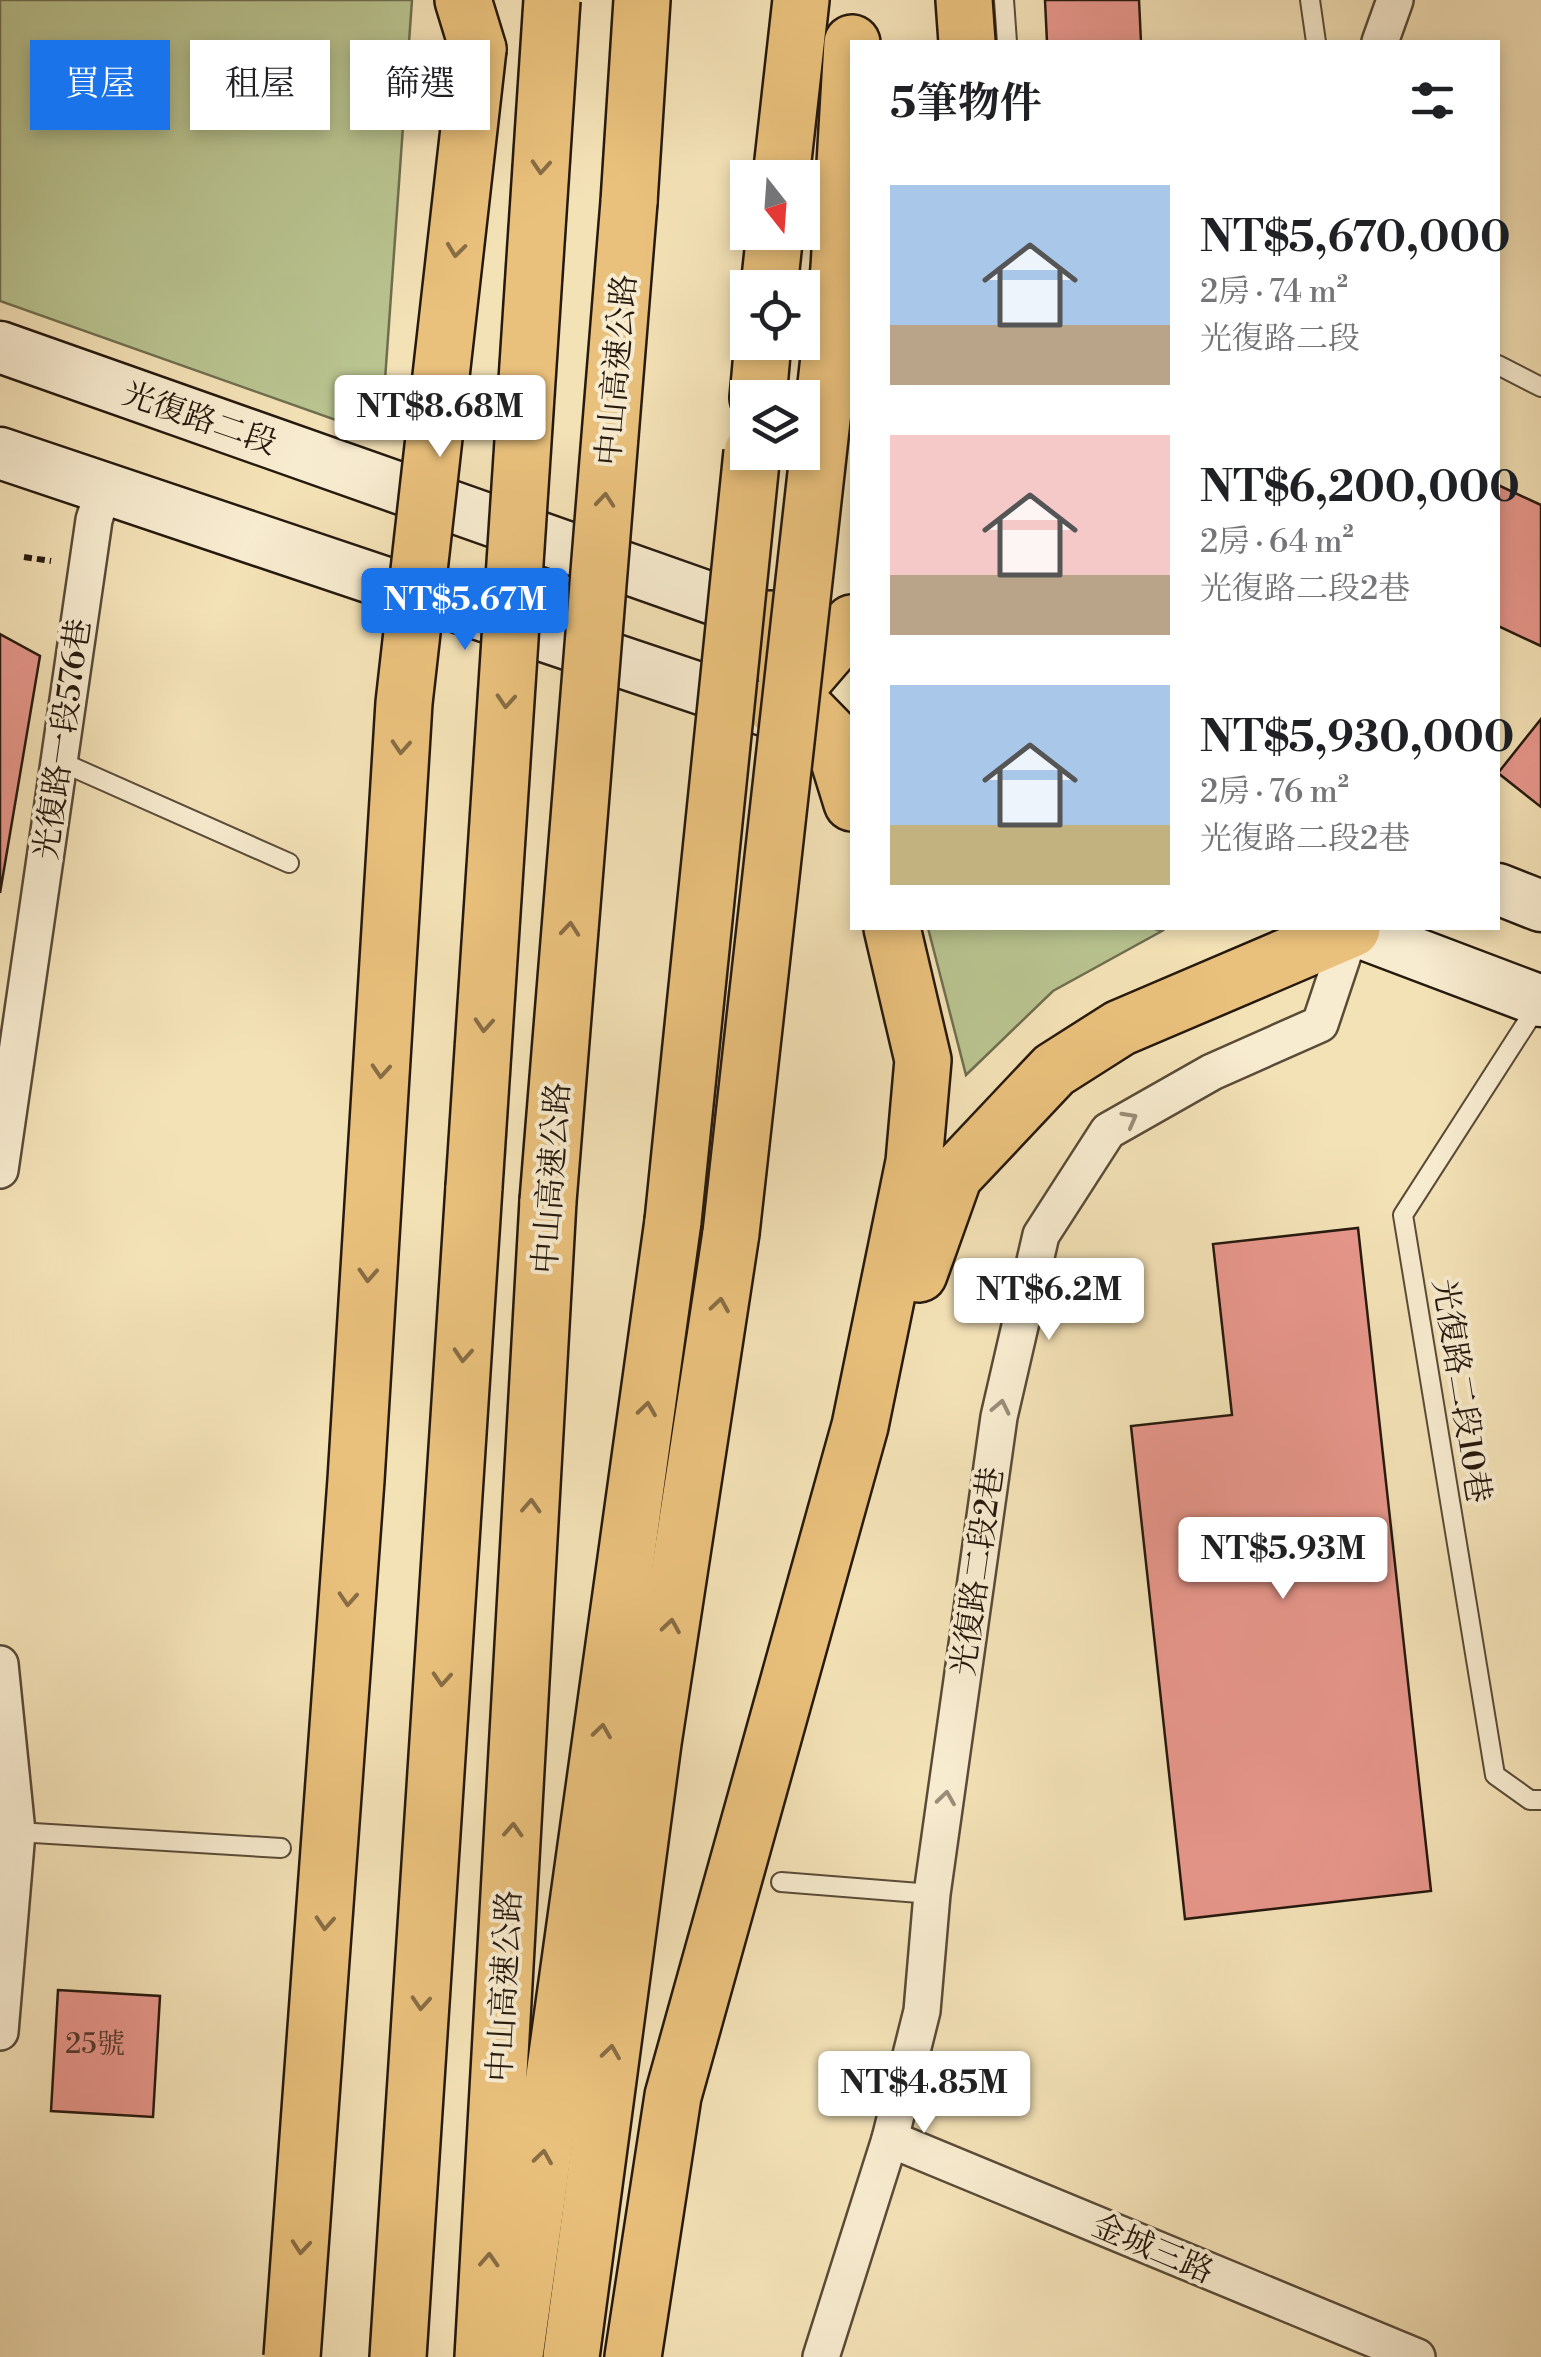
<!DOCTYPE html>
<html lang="zh-TW">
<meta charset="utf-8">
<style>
:root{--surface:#fff;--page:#f6f6f6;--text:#202124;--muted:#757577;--accent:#1a73e8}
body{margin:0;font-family:"Libre Bodoni","Noto Serif TC",serif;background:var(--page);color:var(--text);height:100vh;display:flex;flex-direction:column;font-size:38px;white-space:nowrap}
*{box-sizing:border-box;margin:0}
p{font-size:32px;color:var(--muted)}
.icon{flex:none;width:55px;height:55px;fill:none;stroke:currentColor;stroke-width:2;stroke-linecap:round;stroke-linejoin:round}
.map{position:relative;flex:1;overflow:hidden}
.panel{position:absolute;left:850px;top:40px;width:650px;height:890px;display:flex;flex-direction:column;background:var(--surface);border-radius:0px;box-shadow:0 5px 15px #0003}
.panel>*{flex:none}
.guide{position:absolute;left:30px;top:40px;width:670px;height:90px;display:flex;gap:20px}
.needle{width:65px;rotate:163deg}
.buttons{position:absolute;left:730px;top:160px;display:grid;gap:20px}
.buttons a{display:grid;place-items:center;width:90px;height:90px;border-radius:0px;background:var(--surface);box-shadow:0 5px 15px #0003;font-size:50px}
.price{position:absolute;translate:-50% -85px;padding:0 22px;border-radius:10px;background:#fff;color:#222;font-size:32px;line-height:65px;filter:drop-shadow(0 2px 5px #0008)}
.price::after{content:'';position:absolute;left:50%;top:60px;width:30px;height:22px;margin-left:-15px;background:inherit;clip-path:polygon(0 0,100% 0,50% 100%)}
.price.on{background:var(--accent);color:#fff}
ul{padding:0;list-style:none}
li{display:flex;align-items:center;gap:30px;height:250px;padding:0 40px}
li span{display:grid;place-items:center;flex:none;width:280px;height:200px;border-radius:0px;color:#555}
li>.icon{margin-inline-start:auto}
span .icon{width:120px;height:120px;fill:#fffc;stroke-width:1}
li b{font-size:42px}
h2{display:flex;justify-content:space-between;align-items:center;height:120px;padding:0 40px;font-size:42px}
.tag{padding:0 35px;border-radius:0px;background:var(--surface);box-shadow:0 5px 15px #0003;font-size:35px;line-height:90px}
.tag.on{background:var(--accent);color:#fff}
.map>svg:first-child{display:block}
</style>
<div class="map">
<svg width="1541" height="2357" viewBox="0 0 1541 2357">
<rect width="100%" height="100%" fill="#f4e2b7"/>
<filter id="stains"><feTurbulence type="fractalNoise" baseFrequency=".002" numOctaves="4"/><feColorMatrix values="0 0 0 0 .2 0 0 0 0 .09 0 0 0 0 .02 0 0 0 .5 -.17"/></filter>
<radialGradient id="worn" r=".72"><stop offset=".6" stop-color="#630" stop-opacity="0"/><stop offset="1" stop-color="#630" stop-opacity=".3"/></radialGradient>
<g fill="#b9c490" stroke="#706e4f" stroke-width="2.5">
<polygon points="0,0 412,0 381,436 0,301"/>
<polygon points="928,928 1151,928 1162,931 1053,991 966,1075"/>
</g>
<g fill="#e8978c" stroke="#26190e" stroke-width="2.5">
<polygon points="1045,0 1139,0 1141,42 1047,42"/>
<polygon points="1498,485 1541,505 1541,646 1498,626"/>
<polygon points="0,634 40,656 0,893"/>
<polygon points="1541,719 1541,807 1498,773"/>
<polygon points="1358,1228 1431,1891 1185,1919 1131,1426 1232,1415 1213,1244"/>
<polygon points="58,1990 160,1996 153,2117 51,2111"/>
</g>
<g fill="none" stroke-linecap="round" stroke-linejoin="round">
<g stroke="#5a4b38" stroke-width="22">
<g id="lane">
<polyline points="1004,0 1007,42"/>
<polyline points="1310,0 1316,42"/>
<polyline points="1498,365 1541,387"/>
<polyline points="59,761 289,863"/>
<polyline points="1538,1005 1403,1215 1495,1775 1530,1800 1541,1800"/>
<polyline points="17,1832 281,1848"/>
<polyline points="781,1882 932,1894"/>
</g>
</g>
<g stroke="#5a4b38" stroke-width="40">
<g id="street">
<polyline points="1380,42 1395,0"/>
<polyline points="0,1170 94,520 104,488"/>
<polyline points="0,1664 17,1832 0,2032"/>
<polyline points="890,2139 1417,2357"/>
<polyline points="821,2357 890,2139 922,2011 932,1894 999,1417 1041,1235 1108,1131 1212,1072 1320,1024 1352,928"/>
</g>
</g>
<g stroke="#26190e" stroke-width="55">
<g id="secondary">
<polyline points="0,347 773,620"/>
<polyline points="0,453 764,710"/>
<polyline points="1498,889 1541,906"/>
<polyline points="1348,928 1541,1001"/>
</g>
</g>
<g stroke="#26190e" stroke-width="60">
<g id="highway">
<polyline points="463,0 478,49"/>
<polyline points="964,0 967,42"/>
<polyline points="781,178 801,0"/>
<polyline points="629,202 642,0"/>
<polyline points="839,268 852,43"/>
<polyline points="769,288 775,232"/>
<polyline points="758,398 763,342"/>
<polyline points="771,619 791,694 831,735 852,803"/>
<polyline points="774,706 791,694 852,623"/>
<polyline points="919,1274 954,1176 1054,1070 1120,1028 1352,929"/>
<polyline points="516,2349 673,1221"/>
<polyline points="398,2357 474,1187"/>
<polyline points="483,2357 548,1201"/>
<polyline points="571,2357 653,1743 731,1233"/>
<polyline points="633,2357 673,2096 860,1426 914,1162 923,1060 892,928"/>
</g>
</g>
<polyline stroke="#26190e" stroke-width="6" stroke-dasharray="8 5" stroke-linecap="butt" points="24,557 51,561"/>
<use href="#lane" stroke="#f8ecd0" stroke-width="18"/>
<use href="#street" stroke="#f8ecd0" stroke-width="35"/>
<use href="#secondary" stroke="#f8ecd0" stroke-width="50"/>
<use href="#highway" stroke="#eac17c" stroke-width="55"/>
<g stroke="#26190e" stroke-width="60" stroke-linecap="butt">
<g id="highway-bridge">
<polyline points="474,1187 552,0"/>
<polyline points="548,1201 629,202"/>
<polyline points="673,1221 752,452"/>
<polyline points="731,1233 839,268"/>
<polyline points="292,2357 356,1480 404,703 478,49"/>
</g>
</g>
<use href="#highway-bridge" stroke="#eac17c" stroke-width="55"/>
</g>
<defs><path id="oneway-chevron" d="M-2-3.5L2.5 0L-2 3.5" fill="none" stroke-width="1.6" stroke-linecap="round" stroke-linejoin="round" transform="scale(2.5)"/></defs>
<g stroke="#886d45">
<use href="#oneway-chevron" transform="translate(541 167) rotate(94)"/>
<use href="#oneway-chevron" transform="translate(456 250) rotate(97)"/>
<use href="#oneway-chevron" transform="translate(605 500) rotate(-85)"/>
<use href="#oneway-chevron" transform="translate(506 701) rotate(94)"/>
<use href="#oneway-chevron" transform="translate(401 747) rotate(94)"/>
<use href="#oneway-chevron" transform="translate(570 929) rotate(-85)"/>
<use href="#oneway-chevron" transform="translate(484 1025) rotate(94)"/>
<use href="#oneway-chevron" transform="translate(381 1071) rotate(94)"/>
<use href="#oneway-chevron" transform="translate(368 1275) rotate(93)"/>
<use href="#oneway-chevron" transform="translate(720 1305) rotate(-81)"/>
<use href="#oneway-chevron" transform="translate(463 1355) rotate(94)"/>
<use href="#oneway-chevron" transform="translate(647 1409) rotate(-82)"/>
<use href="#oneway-chevron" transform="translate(531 1506) rotate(-87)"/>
<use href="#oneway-chevron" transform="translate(348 1599) rotate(94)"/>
<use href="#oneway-chevron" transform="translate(671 1626) rotate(-81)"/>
<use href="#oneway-chevron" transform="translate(442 1679) rotate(94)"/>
<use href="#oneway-chevron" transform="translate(602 1731) rotate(-82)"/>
<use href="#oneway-chevron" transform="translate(513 1830) rotate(-87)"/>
<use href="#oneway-chevron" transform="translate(325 1923) rotate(94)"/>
<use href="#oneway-chevron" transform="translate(421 2003) rotate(94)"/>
<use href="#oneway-chevron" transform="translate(611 2052) rotate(-82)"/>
<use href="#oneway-chevron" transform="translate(543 2157) rotate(-82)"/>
<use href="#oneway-chevron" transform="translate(301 2247) rotate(95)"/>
<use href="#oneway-chevron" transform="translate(489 2260) rotate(-87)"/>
</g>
<g stroke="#9a8d79">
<use href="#oneway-chevron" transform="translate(1130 1119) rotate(-29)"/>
<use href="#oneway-chevron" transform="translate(1001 1407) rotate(-78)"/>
<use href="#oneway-chevron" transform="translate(946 1798) rotate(-82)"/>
</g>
<g text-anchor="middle" stroke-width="8" stroke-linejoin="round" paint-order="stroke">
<g font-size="28" fill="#56382e">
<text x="95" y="2053">25號</text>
</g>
<g font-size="32" fill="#26190e" stroke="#f8ecd0">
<text transform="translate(616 370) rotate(-85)" y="11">中山高速公路</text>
<text transform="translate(200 418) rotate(19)" y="11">光復路二段</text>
<text transform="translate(62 739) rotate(-82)" y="11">光復路一段576巷</text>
<text transform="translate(551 1178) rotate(-86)" y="11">中山高速公路</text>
<text transform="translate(1462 1391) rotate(81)" y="11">光復路二段10巷</text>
<text transform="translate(977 1571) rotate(-82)" y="11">光復路二段2巷</text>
<text transform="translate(504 1986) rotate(-87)" y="11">中山高速公路</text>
<text transform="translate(1153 2248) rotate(23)" y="11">金城三路</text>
</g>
</g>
<rect width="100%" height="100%" filter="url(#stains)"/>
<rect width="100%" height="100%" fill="url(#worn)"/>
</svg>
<div class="buttons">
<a><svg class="needle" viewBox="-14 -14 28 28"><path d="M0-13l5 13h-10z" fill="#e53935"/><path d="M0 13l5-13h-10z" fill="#757577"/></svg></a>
<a><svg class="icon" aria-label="locate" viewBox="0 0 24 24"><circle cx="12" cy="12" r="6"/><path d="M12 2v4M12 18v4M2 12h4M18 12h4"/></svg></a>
<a><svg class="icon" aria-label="layers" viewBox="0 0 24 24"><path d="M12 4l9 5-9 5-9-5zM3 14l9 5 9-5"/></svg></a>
</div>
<b class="price" style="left:440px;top:460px">NT$8.68M</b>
<b class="price on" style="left:465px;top:653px">NT$5.67M</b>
<b class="price" style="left:1049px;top:1343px">NT$6.2M</b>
<b class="price" style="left:1283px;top:1602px">NT$5.93M</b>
<b class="price" style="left:924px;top:2136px">NT$4.85M</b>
<div class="guide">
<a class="tag on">買屋</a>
<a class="tag">租屋</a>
<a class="tag">篩選</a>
</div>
<section class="panel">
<h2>5筆物件<svg class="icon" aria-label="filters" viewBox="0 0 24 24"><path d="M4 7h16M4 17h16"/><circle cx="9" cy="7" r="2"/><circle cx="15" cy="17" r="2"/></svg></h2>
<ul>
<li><span style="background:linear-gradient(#a9c7e8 70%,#b9a48a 0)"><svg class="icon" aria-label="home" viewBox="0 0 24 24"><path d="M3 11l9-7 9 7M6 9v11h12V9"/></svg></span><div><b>NT$5,670,000</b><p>2房 · 74 m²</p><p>光復路二段</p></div></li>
<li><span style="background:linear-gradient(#f6c9c9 70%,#b9a48a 0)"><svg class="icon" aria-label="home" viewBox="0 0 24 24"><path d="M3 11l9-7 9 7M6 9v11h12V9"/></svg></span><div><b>NT$6,200,000</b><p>2房 · 64 m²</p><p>光復路二段2巷</p></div></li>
<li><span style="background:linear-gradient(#a9c7e8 70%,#c2b280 0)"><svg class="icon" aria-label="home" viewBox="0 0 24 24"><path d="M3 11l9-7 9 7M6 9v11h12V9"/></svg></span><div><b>NT$5,930,000</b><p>2房 · 76 m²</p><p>光復路二段2巷</p></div></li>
</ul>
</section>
</div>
